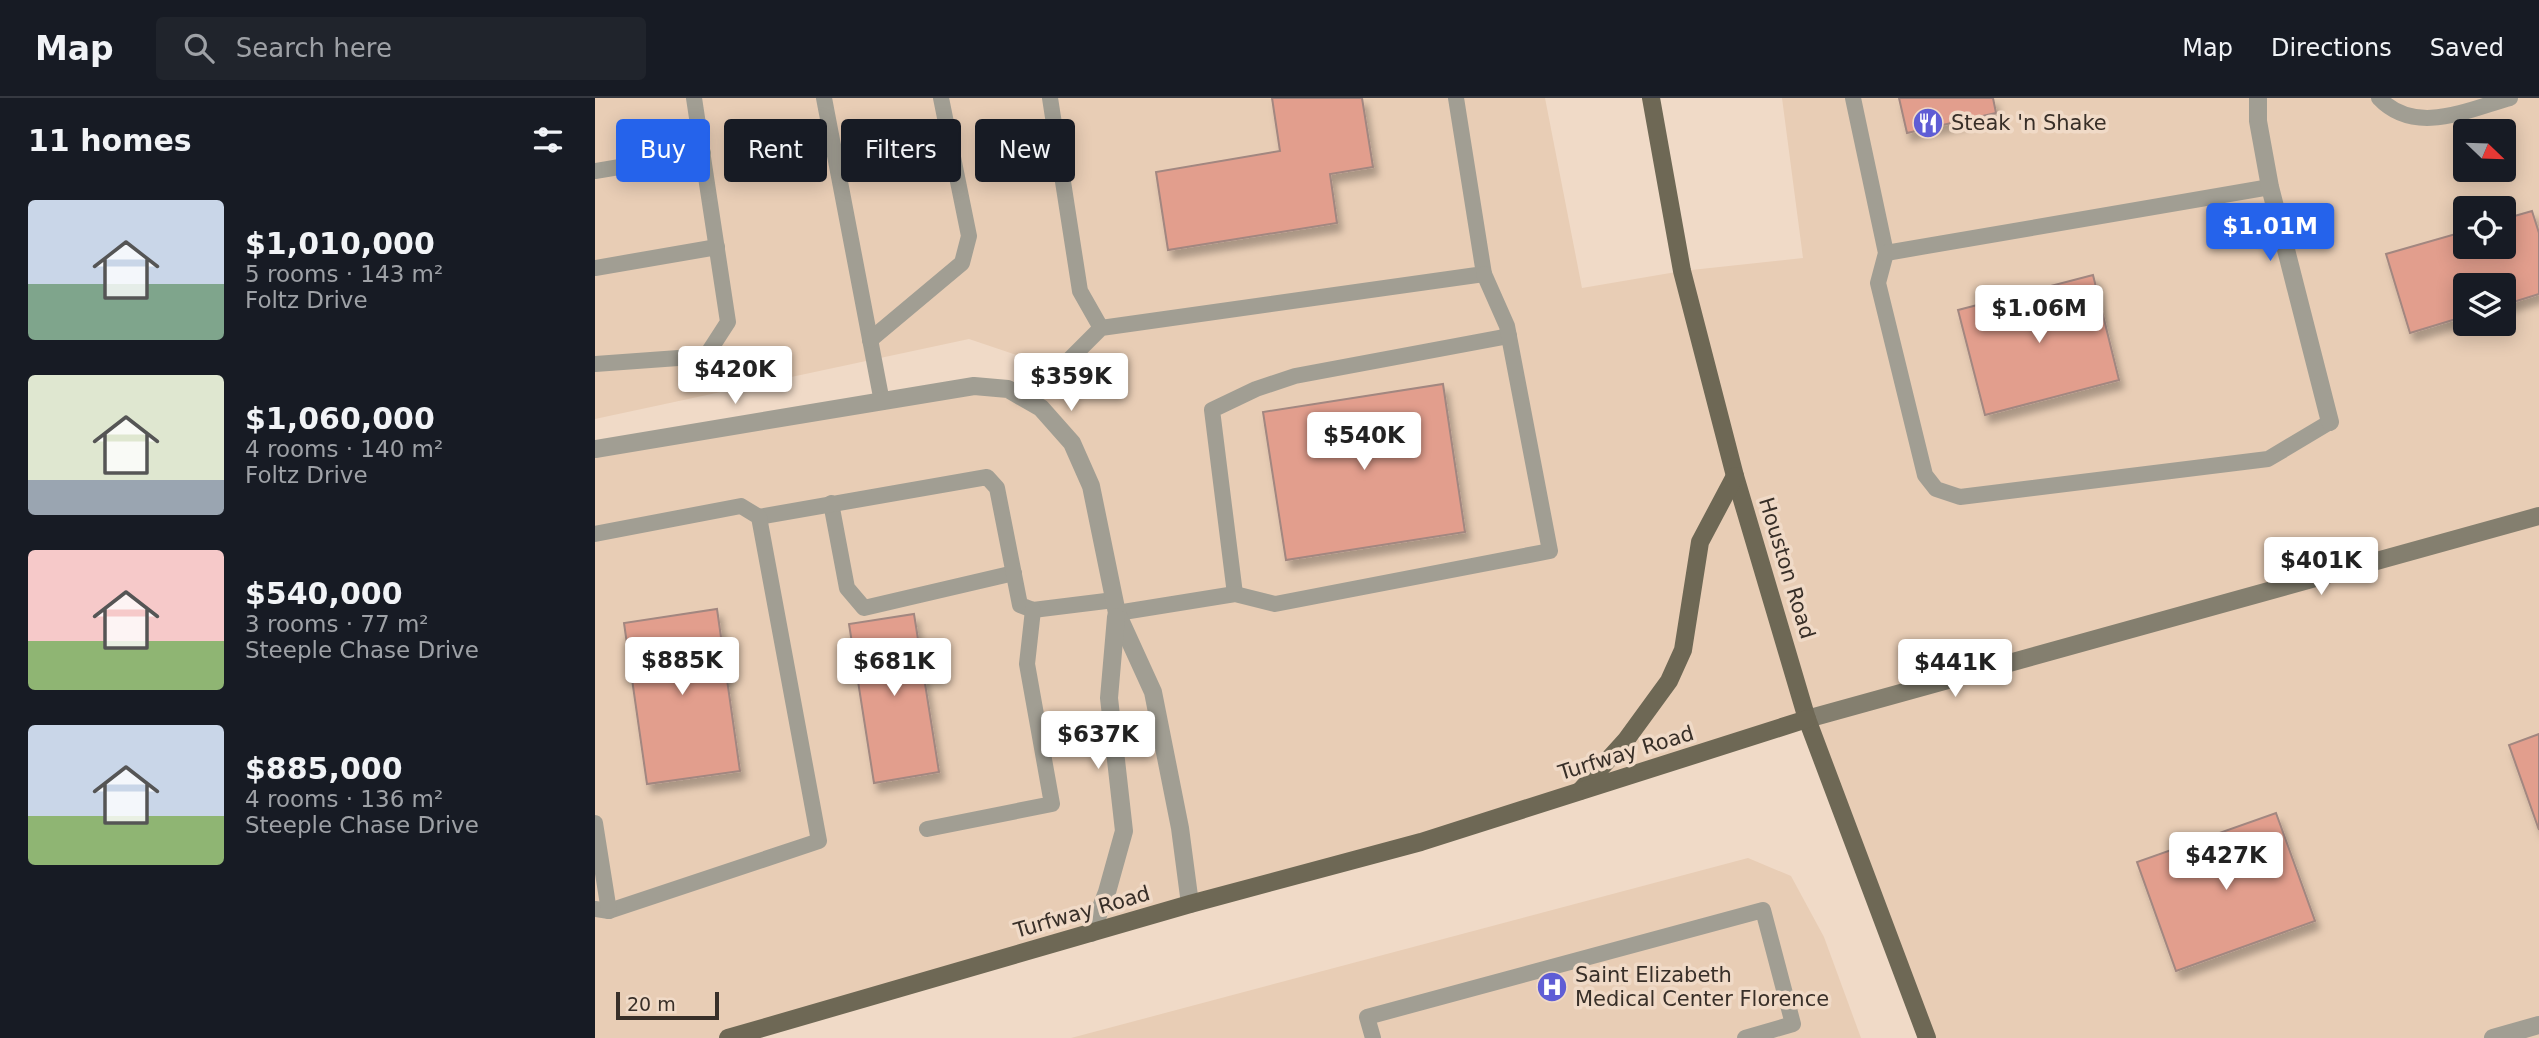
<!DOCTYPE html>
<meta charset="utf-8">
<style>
:root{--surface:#171b24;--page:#20242c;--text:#f1f3f6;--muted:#9ea1a6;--line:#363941;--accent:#2563eb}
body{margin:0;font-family:"DejaVu Sans",sans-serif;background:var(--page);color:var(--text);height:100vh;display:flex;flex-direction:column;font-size:26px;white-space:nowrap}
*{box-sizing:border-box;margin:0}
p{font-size:23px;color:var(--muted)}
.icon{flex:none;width:38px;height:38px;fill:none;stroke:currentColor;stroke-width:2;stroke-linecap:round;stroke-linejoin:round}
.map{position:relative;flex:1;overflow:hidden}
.sheet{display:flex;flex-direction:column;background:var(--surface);width:595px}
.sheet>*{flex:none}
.banner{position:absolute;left:21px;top:21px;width:665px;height:63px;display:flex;gap:14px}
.needle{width:46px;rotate:113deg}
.tools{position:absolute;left:1858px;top:21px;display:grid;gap:14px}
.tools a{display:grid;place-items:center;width:63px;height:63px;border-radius:7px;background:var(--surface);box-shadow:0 4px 18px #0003;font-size:35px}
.scale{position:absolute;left:21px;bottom:18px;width:103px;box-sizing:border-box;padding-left:7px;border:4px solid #382f28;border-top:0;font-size:19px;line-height:24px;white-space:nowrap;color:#382f28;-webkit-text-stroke:5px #f0dac7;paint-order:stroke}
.price{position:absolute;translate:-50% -60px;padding:0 16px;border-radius:7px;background:#fff;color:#222;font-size:23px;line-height:46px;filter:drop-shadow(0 2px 4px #0008)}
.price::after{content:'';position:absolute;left:50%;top:42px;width:21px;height:16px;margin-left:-10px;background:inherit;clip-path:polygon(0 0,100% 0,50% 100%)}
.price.selected{background:var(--accent);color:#fff}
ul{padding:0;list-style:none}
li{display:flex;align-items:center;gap:21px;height:175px;padding:0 28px}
li span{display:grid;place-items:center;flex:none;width:196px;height:140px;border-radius:7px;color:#555}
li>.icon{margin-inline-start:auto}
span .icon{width:84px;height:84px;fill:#fffc;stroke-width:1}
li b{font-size:30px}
h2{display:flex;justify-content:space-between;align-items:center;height:84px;padding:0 28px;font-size:30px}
.chip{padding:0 24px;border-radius:7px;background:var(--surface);box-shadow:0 4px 18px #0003;font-size:24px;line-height:63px}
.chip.selected{background:var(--accent);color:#fff}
header{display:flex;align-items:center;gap:42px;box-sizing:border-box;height:98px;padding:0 35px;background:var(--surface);border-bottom:2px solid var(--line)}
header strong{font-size:33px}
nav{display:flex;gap:38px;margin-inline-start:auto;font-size:24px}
.search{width:490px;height:63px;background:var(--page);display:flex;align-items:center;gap:18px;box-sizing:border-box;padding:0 24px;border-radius:7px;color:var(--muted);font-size:26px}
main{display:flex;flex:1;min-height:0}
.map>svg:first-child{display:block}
</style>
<header>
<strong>Map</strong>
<div class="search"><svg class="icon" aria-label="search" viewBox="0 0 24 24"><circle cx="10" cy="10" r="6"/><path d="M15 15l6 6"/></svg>Search here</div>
<nav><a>Map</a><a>Directions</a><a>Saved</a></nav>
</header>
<main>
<section class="sheet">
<h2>11 homes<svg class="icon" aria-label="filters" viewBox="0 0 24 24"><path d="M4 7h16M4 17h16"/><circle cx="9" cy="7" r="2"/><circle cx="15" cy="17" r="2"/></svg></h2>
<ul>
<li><span style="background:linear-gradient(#c9d6e8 60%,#7fa58c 0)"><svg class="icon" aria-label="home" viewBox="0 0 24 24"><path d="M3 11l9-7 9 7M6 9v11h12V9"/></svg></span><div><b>$1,010,000</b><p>5 rooms · 143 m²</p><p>Foltz Drive</p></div></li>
<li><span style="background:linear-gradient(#dfe7d0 75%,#9aa5b1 0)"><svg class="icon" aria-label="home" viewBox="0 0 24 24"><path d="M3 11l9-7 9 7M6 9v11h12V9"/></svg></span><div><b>$1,060,000</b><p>4 rooms · 140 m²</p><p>Foltz Drive</p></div></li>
<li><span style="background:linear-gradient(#f6c9c9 65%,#8fb573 0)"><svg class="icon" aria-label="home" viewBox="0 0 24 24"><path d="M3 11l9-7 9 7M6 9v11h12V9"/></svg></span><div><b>$540,000</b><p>3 rooms · 77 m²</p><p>Steeple Chase Drive</p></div></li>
<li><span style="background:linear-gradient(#c9d6e8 65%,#8fb573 0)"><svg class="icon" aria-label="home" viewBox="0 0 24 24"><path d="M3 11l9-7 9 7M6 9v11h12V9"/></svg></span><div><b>$885,000</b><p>4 rooms · 136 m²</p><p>Steeple Chase Drive</p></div></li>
</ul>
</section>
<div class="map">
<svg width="1944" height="940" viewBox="0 0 1944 940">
<defs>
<filter id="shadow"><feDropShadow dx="4.5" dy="8" stdDeviation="3.5" flood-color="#0004"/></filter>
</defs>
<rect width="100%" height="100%" fill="#f0dac7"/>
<g fill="#e8cdb5" fill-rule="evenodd">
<path d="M 0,0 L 950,0 L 987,190 L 1087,173 L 1208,160 L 1187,0 L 1944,0 L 1944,940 L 1332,940 L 1213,622 L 133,940 L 0,940 L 0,351 L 484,278 L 374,241 L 0,321 ZM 1871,33 L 1909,33 L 1909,72 L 1871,72 ZM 1871,110 L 1909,110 L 1909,149 L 1871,149 ZM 1871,187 L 1909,187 L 1909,226 L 1871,226 Z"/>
<polygon points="1153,760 1196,778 1229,839 1266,940 476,940"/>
</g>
<g fill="#e29e8d" stroke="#a28780" stroke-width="2" filter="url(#shadow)">
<polygon points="677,0 767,0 778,69 735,76 742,125 573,152 561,74 685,53"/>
<polygon points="1304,0 1398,0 1401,15 1312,35"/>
<polygon points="1937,113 1944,135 1944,196 1909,207 1909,187 1871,187 1871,218 1815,235 1791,156 1871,133 1871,149 1909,149 1909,121"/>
<polygon points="1498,177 1524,282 1390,317 1363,212"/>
<polygon points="848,286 870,434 691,462 668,314"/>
<polygon points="122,511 145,673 52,686 29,525"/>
<polygon points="319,516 344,674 279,685 254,526"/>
<polygon points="1944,636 1944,732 1914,647"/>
<polygon points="1681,715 1720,823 1581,873 1542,764"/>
</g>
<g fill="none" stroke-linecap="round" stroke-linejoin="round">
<g stroke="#a19e93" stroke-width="16">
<polyline points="229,0 287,304"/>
<polyline points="455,0 485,193 506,230"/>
<polyline points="1258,0 1291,155 1283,185 1330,377 1341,391 1365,399 1673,361 1735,324"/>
<path d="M 1784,0 C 1820,38 1872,12 1915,0"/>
<polyline points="0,73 108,55"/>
<polyline points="1291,155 1675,89"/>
<polyline points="0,170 122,149"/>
<polyline points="275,242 367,165 374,138 346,0"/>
<polyline points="0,266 111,258 133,224 99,0"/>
<polyline points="433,303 506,230 889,176 861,0"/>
<polyline points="236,405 252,490 269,510 419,475"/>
<polyline points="164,419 392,379 402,390 425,507 438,512 519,502"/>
<polyline points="0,436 146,408 164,419 224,743 14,813 0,811"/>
<polyline points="640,496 617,312 661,291 700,278 914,238"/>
<polyline points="522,515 640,496 680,506 955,453 912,228 889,176"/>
<polyline points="0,725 14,813"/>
<polyline points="332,731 457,706 432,566 438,512"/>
<polyline points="778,940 772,919 1168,812 1198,926 1150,940"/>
</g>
<g stroke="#a19e93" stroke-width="18">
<polyline points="1663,0 1663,23 1675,89 1735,324"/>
<polyline points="0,351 379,288 413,291 446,310 477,345 496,388 522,515 558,594 585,730 595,806"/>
<polyline points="496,835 512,794 529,733 514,600 521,519"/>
<polyline points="1898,940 1944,927"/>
</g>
<polyline stroke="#847f6f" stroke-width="18" points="1212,621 1944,418"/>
<g stroke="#6e6855" stroke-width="18">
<polyline points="1056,0 1087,173 1140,378 1212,621 1332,940"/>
<polyline points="985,693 1031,642 1074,583 1088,552 1105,444 1140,378"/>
<polyline points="133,940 595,806 826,744 1212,621"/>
</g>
</g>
<defs>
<g id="restaurant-disc" transform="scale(1.575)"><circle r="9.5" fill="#5f5dd5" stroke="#f0dac7"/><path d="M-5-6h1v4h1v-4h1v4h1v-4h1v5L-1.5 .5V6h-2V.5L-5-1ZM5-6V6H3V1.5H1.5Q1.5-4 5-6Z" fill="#fff"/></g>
<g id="hospital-disc" transform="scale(1.575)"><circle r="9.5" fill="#5f5dd5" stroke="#f0dac7"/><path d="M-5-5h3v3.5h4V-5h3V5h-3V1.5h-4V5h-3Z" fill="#fff"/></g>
</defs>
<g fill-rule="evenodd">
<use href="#restaurant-disc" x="1333" y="25"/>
<use href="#hospital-disc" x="957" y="889"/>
</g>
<g text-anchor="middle" stroke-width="7" stroke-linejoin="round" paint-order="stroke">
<g font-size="21" fill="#382f28" stroke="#f0dac7" text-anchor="start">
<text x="1356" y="32">Steak 'n Shake</text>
<text x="980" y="884">Saint Elizabeth<tspan x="980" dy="24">Medical Center Florence</tspan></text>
</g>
<g font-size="21" fill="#382f28" stroke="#f0dac7">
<text transform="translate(1192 470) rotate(73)" y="7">Houston Road</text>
<text transform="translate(1031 655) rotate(-17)" y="7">Turfway Road</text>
<text transform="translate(487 814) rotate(-16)" y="7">Turfway Road</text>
</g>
</g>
</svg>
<div class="tools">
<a><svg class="needle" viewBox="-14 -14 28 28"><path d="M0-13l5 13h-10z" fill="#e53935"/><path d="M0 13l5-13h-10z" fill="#9ea1a6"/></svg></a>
<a><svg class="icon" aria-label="locate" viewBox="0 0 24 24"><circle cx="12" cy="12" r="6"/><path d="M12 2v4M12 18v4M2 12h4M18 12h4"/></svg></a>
<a><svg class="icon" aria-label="layers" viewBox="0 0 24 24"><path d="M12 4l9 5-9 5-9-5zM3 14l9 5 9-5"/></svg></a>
</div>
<div class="scale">20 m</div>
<b class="price selected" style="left:1675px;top:165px">$1.01M</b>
<b class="price" style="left:1444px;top:247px">$1.06M</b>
<b class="price" style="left:140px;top:308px">$420K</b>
<b class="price" style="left:476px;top:315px">$359K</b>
<b class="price" style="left:769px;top:374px">$540K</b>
<b class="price" style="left:1726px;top:499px">$401K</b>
<b class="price" style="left:87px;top:599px">$885K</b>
<b class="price" style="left:299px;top:600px">$681K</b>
<b class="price" style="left:1360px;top:601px">$441K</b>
<b class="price" style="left:503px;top:673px">$637K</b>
<b class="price" style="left:1631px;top:794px">$427K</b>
<div class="banner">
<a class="chip selected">Buy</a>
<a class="chip">Rent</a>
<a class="chip">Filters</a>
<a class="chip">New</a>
</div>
</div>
</main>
